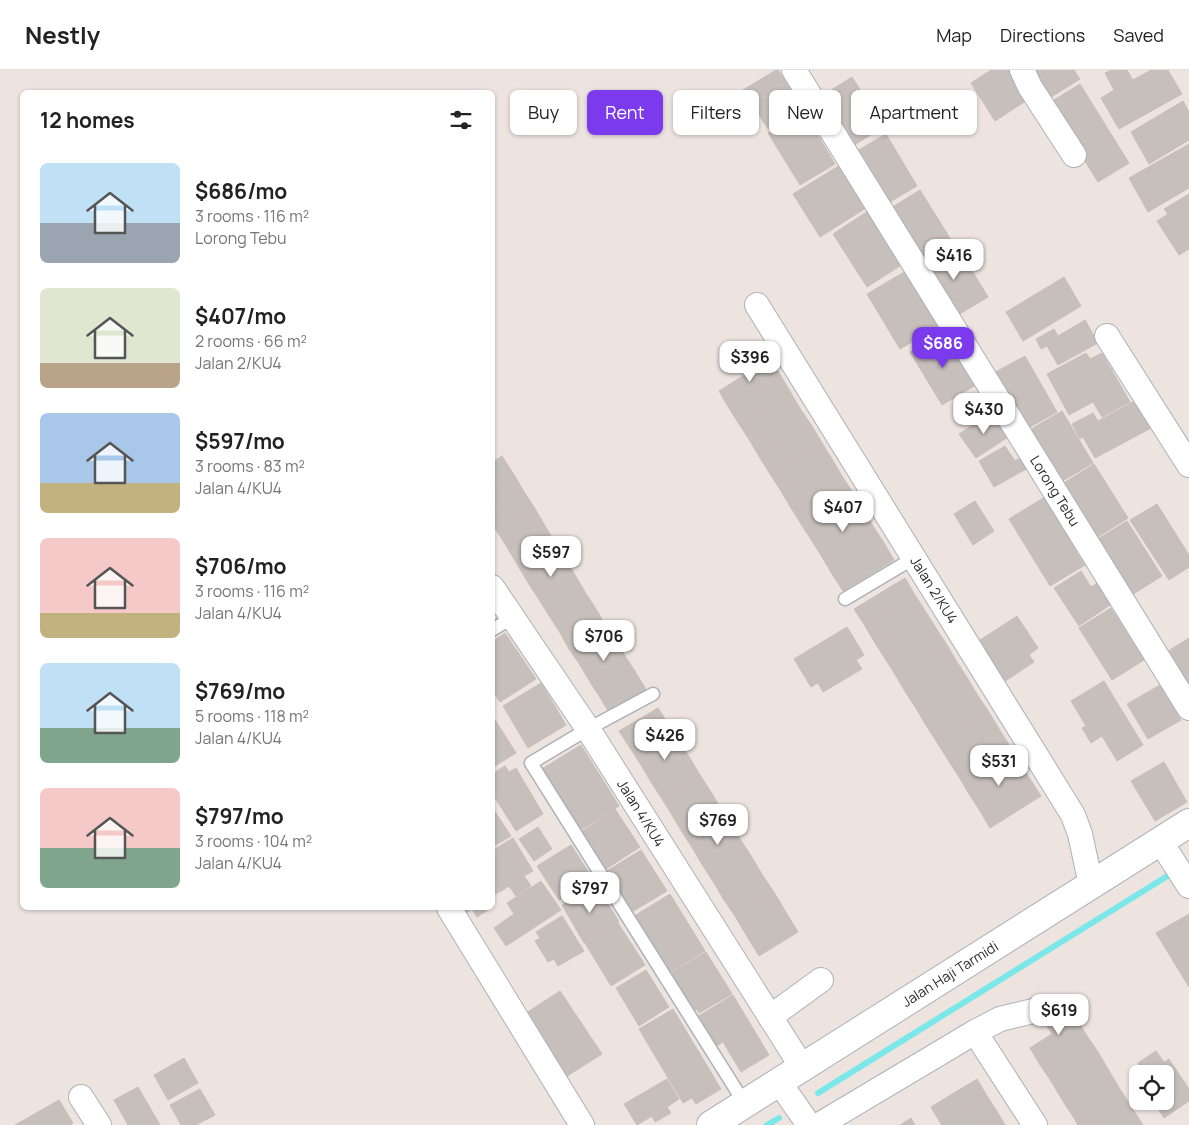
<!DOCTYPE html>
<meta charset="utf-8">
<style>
:root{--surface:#fff;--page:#f6f6f6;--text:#222;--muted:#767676;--line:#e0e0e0;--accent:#7c3aed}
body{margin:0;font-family:Manrope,sans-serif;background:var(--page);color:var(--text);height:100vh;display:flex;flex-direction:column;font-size:19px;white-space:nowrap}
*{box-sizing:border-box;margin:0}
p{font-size:16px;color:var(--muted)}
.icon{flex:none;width:28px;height:28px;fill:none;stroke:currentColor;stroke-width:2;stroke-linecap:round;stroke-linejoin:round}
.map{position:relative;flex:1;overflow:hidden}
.drawer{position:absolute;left:20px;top:20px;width:475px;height:820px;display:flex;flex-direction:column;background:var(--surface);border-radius:8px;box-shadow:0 1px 4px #0004}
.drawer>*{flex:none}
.hud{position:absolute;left:510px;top:20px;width:475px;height:45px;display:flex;gap:10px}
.fabs{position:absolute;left:1129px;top:995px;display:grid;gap:10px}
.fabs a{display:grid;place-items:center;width:45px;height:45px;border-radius:8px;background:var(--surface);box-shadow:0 1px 4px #0004;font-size:25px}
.price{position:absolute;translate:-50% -42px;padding:0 11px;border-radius:10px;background:#fff;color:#222;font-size:16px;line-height:32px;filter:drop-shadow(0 1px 2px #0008)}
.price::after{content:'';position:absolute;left:50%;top:30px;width:15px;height:11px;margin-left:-8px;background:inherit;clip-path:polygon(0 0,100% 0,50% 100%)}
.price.selected{background:var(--accent);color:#fff}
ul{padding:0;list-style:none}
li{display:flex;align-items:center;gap:15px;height:125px;padding:0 20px}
li span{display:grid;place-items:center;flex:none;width:140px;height:100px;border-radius:8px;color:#555}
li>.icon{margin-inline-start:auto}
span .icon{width:60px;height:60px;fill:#fffc;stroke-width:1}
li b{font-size:21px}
h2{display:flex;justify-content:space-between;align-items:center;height:60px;padding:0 20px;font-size:21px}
.tag{padding:0 18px;border-radius:8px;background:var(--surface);box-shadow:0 1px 4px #0004;font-size:18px;line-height:45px}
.tag.selected{background:var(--accent);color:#fff}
header{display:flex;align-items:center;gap:30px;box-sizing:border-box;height:70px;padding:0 25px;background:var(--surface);border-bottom:1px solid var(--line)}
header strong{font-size:24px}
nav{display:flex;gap:28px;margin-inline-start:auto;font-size:18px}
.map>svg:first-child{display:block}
</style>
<header>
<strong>Nestly</strong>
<nav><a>Map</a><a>Directions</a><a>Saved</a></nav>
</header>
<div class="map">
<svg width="1189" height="1055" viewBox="0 0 1189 1055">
<rect width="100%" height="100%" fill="#ede4e0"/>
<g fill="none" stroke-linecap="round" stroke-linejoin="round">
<g stroke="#7ae7e8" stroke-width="6">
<polyline points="818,1023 1169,805"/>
<polyline points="767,1055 779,1048"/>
</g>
</g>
<g fill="#c6bfbb" stroke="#c9bfb9">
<polygon points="776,0 778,0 803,38 768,59 743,20"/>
<polygon points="991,0 1010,0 1029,29 995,51 971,13"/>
<polygon points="1024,0 1074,0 1080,9 1045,31"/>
<polygon points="1111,0 1127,0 1133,10 1151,0 1168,0 1182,24 1119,59 1101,28 1114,20 1105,3"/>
<polygon points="852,7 884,57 849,78 817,29"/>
<polygon points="1080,14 1129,93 1098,112 1049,33"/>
<polygon points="1183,31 1189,42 1189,70 1149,94 1131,62"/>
<polygon points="804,42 835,94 800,115 768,63"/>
<polygon points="886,64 917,116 883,136 852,84"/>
<polygon points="1189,74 1189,118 1148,142 1129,108"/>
<polygon points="840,95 866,138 820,167 793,124"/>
<polygon points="920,120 953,173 918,194 886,141"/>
<polygon points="1189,124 1189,179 1179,185 1157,151 1168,144 1164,139"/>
<polygon points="868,141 903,194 867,217 833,164"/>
<polygon points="956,174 988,227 953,248 921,195"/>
<polygon points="911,198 944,253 900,279 867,224"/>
<polygon points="1064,207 1081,236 1023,271 1006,242"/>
<polygon points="1085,250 1098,273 1058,295 1047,276 1041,279 1036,269 1054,259 1058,266"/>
<polygon points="943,262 976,315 942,335 910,282"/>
<polygon points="1086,283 1090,289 1102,283 1130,332 1102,347 1093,332 1069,345 1047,304"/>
<polygon points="1025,286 1057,342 1023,361 990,305"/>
<polygon points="770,289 781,306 729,338 719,321"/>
<polygon points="781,306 791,323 739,354 729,338"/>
<polygon points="791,323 801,340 750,371 739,354"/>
<polygon points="1138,329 1153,357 1095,388 1083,367 1080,369 1072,354 1093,343 1098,351"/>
<polygon points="801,340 812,356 760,388 750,371"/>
<polygon points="1062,341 1093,393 1059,413 1028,361"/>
<polygon points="992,342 1008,367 976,388 959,364"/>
<polygon points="812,356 822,373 770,404 760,388"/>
<polygon points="822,373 832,389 781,421 770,404"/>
<polygon points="1005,376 1015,391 1022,387 1028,398 994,417 979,391"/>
<polygon points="502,386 513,403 492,416 492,392"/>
<polygon points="832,389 842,406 791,438 781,421"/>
<polygon points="1094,394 1128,448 1093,470 1059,416"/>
<polygon points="513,403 523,420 492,439 492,416"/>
<polygon points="842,406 853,423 801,454 791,438"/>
<polygon points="523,420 534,437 496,460 492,454 492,439"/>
<polygon points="853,423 863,439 812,471 801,454"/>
<polygon points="1048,425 1081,479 1076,482 1085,495 1050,516 1009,449"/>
<polygon points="975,431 994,461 973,475 954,444"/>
<polygon points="1157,434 1189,485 1189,497 1169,510 1130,450"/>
<polygon points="534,437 544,454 507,477 496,460"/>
<polygon points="863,439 873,456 822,487 812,471"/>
<polygon points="1127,451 1162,506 1127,528 1093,472"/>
<polygon points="544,454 554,471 517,494 507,477"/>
<polygon points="873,456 884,473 832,504 822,487"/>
<polygon points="554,471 565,488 527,511 517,494"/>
<polygon points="884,473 894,490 843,521 832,504"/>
<polygon points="565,488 575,505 538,528 527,511"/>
<polygon points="1081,501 1091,517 1099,512 1113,533 1079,556 1054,518"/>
<polygon points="575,505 585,522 548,544 538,528"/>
<polygon points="905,508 915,525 865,556 854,539"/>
<polygon points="585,522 596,539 559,561 548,544"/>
<polygon points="915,525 926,542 875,573 865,556"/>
<polygon points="1111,538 1144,590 1112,610 1079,558"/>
<polygon points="596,539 606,556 569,579 559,561"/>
<polygon points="926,542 936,558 886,590 875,573"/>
<polygon points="1017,546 1038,578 1029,585 1034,592 1004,612 977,572"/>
<polygon points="606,556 617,572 580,595 569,579"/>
<polygon points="847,557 864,585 856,590 862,599 823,622 818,613 811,617 794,589"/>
<polygon points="936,558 947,575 896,606 886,590"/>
<polygon points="505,563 536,609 500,632 492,621 494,618 492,616 492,572"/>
<polygon points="1189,568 1189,627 1162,585"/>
<polygon points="617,572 627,589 590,612 580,595"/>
<polygon points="947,575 957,592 906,623 896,606"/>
<polygon points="627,589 638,606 601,629 590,612"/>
<polygon points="957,592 968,609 917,640 906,623"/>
<polygon points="638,606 648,623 611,646 601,629"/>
<polygon points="968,609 978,626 927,657 917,640"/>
<polygon points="1104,611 1143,675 1117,691 1102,666 1091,673 1082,658 1086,656 1071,631"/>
<polygon points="541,613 566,655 528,678 503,636"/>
<polygon points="1160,615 1181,650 1148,669 1127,634"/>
<polygon points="978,626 989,642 938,674 927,657"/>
<polygon points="658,638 669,655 630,678 619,661"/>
<polygon points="989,642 999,659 948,690 938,674"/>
<polygon points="492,645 516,683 492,698"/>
<polygon points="669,655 679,671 641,695 630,678"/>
<polygon points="999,659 1010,676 959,707 948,690"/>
<polygon points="679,671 690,688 651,712 641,695"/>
<polygon points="581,675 619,736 579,761 540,700"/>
<polygon points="1010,676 1020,693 969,724 959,707"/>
<polygon points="690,688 700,705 662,729 651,712"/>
<polygon points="1164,692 1187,732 1155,751 1131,711"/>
<polygon points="1020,693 1030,709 980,741 969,724"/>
<polygon points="505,696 509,702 516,698 543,744 516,761 492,723 492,704"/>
<polygon points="700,705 711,722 672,745 662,729"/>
<polygon points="1030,709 1041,726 990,758 980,741"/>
<polygon points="711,722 721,739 682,762 672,745"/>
<polygon points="492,737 511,766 492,777"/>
<polygon points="615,739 640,777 603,801 579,763"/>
<polygon points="721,739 732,755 693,779 682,762"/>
<polygon points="732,755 742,772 703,796 693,779"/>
<polygon points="538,757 552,779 534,791 519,769"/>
<polygon points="513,768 533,801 524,806 531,816 516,826 509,816 500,822 492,810 492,781"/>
<polygon points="742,772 753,789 714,813 703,796"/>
<polygon points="571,775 593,809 559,830 537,796"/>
<polygon points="641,780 667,821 630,843 605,802"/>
<polygon points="753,789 763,806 724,830 714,813"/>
<polygon points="763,806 774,822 735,846 724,830"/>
<polygon points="541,811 561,840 506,876 494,858 514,844 507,833"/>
<polygon points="492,813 499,822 492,826"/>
<polygon points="597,815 619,852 584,873 562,835"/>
<polygon points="774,822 784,839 745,863 735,846"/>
<polygon points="670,824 705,881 666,905 631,848"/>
<polygon points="492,834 494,836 477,847 472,839 465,844 461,838 492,838"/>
<polygon points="784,839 798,862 759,886 745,863"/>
<polygon points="1189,844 1189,917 1156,863"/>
<polygon points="562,846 584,881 558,896 554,889 548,892 535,871 540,868 536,862"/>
<polygon points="618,853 645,895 611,916 585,873"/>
<polygon points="706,882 732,924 699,943 697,939 691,943 668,905"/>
<polygon points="646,900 669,937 639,956 616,918"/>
<polygon points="560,921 602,984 561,1010 520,947"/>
<polygon points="733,925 769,985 741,1002 723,972 715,977 697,947"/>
<polygon points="1069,937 1087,966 1040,995 1030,978 1052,964 1044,952"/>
<polygon points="673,939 721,1019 696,1034 692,1028 683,1033 639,959"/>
<polygon points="1087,966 1098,982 1051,1011 1040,995"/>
<polygon points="1156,981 1164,992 1169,989 1189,1019 1189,1031 1164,1048 1154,1033 1150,1035 1148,1031 1165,1031 1165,1004 1145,1004 1138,993"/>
<polygon points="1098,982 1108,999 1061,1028 1051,1011"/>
<polygon points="184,988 198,1013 168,1030 154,1005"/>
<polygon points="1108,999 1118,1016 1072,1045 1061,1028"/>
<polygon points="667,1009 679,1029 667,1037 671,1043 655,1052 652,1046 637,1055 624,1034"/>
<polygon points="977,1009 987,1026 941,1054 931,1037"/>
<polygon points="1118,1016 1129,1033 1093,1055 1078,1055 1072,1045"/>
<polygon points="138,1017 160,1055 128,1055 114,1030"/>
<polygon points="200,1019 215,1045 196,1055 181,1055 170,1035"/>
<polygon points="987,1026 998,1043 978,1055 942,1055 941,1054"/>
<polygon points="59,1030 73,1053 70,1055 15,1055"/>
<polygon points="1129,1033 1139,1049 1130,1055 1093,1055"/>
<polygon points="998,1043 1005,1055 978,1055"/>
<polygon points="911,1048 915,1055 900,1055"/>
<polygon points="1139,1049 1143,1055 1130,1055"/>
</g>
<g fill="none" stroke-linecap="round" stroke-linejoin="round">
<g stroke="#acb2b8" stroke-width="15">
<g id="service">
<polyline points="845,529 914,488"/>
<polyline points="492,560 513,547"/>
<polyline points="653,624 588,659 531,693 745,1034"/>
</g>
</g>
<g stroke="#acb2b8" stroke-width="26">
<g id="minor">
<polyline points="794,0 1189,638"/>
<polyline points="1022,0 1030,17 1074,85"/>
<polyline points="757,235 1073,745 1080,764 1091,815"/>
<polyline points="1107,266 1189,395"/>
<polyline points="492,517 588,659 802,997"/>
<polyline points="1160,771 1189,816"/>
<polyline points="449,838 582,1055"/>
<polyline points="770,947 821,910"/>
<polyline points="975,962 1035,1055"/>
<polyline points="779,1012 809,1055"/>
<polyline points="81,1027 99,1055"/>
<polyline points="819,1055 975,962 1000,949 1046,938"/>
</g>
</g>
<g stroke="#acb2b8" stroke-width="30">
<polyline id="tertiary" points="711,1055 1189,753"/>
</g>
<use href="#service" stroke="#fff" stroke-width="12"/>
<use href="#minor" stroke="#fff" stroke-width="24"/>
<use href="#tertiary" stroke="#fff" stroke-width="28"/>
</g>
<g text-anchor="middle" stroke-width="4" stroke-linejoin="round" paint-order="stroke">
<g font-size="14" fill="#2c2c2c" stroke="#fff">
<text transform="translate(1055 421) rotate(58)" y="5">Lorong Tebu</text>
<text transform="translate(934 520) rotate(58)" y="5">Jalan 2/KU4</text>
<text transform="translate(641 743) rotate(58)" y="5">Jalan 4/KU4</text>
<text transform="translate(950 904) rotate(-32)" y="5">Jalan Haji Tarmidi</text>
</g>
</g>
</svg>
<div class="fabs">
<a><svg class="icon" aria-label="locate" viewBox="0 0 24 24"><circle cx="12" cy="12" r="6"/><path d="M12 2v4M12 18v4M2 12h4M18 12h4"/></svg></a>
</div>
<b class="price" style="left:954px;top:211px">$416</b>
<b class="price selected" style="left:943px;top:299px">$686</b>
<b class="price" style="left:750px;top:313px">$396</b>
<b class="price" style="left:984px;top:365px">$430</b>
<b class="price" style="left:843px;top:463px">$407</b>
<b class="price" style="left:551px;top:508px">$597</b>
<b class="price" style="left:604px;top:592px">$706</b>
<b class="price" style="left:665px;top:691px">$426</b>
<b class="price" style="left:999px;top:717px">$531</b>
<b class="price" style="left:718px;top:776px">$769</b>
<b class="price" style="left:590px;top:844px">$797</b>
<b class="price" style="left:1059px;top:966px">$619</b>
<div class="hud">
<a class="tag">Buy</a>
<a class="tag selected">Rent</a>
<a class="tag">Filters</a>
<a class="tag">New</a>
<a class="tag">Apartment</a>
</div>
<section class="drawer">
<h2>12 homes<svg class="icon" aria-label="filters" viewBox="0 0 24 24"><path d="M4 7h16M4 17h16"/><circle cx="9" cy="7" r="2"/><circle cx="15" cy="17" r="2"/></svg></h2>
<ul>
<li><span style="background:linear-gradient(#bfe0f5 60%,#9aa5b1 0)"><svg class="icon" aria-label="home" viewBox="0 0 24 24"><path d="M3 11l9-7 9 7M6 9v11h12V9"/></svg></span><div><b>$686/mo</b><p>3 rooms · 116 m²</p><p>Lorong Tebu</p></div></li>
<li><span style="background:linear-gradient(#dfe7d0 75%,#b9a48a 0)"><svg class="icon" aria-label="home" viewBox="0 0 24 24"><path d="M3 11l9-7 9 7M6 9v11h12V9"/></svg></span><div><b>$407/mo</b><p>2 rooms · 66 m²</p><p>Jalan 2/KU4</p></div></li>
<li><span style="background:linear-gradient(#a9c7e8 70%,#c2b280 0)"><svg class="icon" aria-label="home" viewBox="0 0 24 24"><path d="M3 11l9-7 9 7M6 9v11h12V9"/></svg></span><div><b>$597/mo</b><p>3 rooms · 83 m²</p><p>Jalan 4/KU4</p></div></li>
<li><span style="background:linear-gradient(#f6c9c9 75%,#c2b280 0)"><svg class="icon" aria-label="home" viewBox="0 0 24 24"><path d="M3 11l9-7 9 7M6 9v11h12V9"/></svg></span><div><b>$706/mo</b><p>3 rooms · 116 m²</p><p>Jalan 4/KU4</p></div></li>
<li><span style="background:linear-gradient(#bfe0f5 65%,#7fa58c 0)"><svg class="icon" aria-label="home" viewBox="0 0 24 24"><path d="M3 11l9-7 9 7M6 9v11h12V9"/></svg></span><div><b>$769/mo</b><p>5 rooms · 118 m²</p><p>Jalan 4/KU4</p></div></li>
<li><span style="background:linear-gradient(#f6c9c9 60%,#7fa58c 0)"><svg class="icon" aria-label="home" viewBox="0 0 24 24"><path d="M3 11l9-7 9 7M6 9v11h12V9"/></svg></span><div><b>$797/mo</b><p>3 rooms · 104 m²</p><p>Jalan 4/KU4</p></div></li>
</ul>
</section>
</div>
